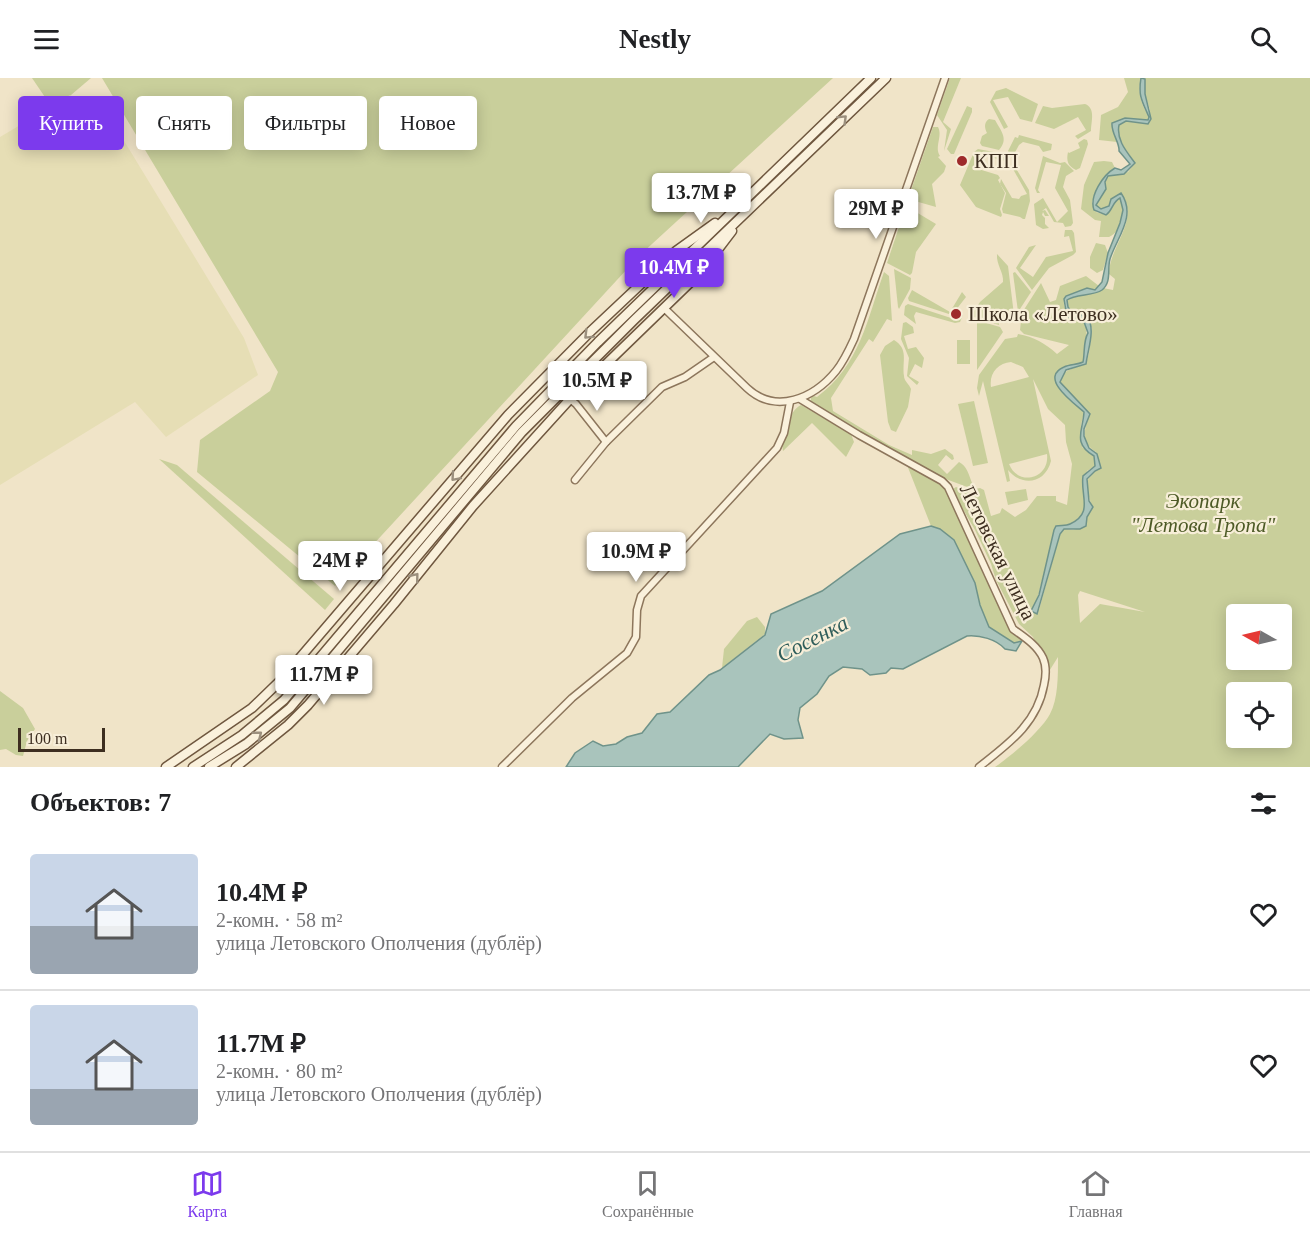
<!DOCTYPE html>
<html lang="ru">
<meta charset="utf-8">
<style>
:root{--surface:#fff;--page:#f2f2f2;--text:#202124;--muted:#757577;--line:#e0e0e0;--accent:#7c3aed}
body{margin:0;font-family:Georgia,serif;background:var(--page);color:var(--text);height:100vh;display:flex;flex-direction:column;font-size:22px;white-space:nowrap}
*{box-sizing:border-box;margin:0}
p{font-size:20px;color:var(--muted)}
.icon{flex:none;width:33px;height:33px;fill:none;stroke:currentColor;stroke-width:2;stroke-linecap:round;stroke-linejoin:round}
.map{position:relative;height:689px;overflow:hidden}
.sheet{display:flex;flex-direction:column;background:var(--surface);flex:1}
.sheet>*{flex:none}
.hud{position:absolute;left:18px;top:18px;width:600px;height:54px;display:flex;gap:12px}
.needle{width:39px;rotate:278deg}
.buttons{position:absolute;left:1226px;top:526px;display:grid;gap:12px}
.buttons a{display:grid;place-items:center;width:66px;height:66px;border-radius:6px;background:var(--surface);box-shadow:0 3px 15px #0003;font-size:30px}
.scale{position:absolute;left:18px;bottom:15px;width:87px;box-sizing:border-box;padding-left:6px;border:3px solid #3d2e20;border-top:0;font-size:16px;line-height:21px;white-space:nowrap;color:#3d2e20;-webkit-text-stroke:4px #f7eed8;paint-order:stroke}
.price{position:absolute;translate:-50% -51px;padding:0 14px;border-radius:6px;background:#fff;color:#222;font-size:20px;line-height:39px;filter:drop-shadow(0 2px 3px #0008)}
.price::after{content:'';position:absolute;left:50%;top:36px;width:18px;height:14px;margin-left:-9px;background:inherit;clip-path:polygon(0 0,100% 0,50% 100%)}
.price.current{background:var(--accent);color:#fff}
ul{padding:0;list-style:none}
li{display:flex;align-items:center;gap:18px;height:150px;padding:0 30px}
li+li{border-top:2px solid var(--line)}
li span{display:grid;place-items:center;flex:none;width:168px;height:120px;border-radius:6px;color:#555}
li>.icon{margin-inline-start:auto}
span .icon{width:72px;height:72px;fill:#fffc;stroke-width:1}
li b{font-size:26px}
h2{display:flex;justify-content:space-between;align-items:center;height:72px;padding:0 30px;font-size:26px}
.pill{padding:0 21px;border-radius:6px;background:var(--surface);box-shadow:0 3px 15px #0003;font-size:21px;line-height:54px}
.pill.current{background:var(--accent);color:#fff}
header{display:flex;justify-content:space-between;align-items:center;height:78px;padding:0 30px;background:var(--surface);font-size:27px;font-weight:800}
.tab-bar{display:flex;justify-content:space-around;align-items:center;height:84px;border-top:2px solid var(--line);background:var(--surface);font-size:16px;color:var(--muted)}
.tab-bar a{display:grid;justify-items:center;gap:3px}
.tab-bar .current{color:var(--accent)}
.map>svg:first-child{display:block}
</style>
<header><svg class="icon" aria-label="menu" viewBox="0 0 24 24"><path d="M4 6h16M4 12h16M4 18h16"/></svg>Nestly<svg class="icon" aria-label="search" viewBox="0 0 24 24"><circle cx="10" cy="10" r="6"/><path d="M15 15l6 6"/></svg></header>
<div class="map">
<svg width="1310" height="689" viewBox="0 0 1310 689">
<rect width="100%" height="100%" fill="#f0e4c8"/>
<polygon fill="#e6deb5" points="71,17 94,61 115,48 244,260 258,297 166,359 135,324 0,407 0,59"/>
<g fill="#c9cf9b" fill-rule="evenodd">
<polygon points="32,0 91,0 71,17 49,25"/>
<polygon points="102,0 833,0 640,177 335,508 197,394 200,362 270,313 278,294"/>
<polygon points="950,0 961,0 943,44 951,51 944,73 947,52 937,37"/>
<path d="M 1124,0 L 1141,0 C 1138,14 1140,24 1148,37 L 1150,32 L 1145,16 L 1145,0 L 1310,0 L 1310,689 L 995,689 C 1011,678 1041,653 1050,636 C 1058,621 1058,598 1058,580 L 1058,579 L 1048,595 L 1033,559 L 1019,546 L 996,502 L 991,486 L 975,452 L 953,414 L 953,411 L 956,409 L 967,413 L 980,410 L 984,412 L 991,438 L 1000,435 L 1002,430 L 1015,439 L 1026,432 L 1037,418 L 1056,418 L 1056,423 L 1067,427 L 1072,386 L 1066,364 L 1065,347 L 1048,331 L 1033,301 L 1051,383 C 1045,406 1022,409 1008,392 L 1010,403 L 1007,404 L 983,303 L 979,318 L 977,310 L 979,297 L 1005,261 L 1017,259 L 1018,256 C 1034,259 1045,265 1057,276 L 1069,267 L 1024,256 L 1020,252 L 1021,243 L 1018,241 L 1041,205 L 1050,224 L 1056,222 L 1060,208 L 1086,198 L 1099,208 L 1095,212 L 1066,218 C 1060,228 1068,234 1074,241 L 1083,240 C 1090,254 1085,270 1083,285 L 1064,289 L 1057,294 L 1060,312 L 1084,334 L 1081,347 L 1082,369 L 1094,378 L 1095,388 L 1087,393 L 1083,416 L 1086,426 L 1081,438 L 1068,448 L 1056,448 L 1037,522 L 1039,532 L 1060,456 L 1064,451 L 1073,452 L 1086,448 L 1087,439 L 1093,429 C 1088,421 1089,413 1086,404 L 1095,393 L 1096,374 C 1080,364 1084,351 1090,336 L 1060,304 C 1063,290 1074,291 1086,286 L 1089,275 L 1092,250 L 1084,236 L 1073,237 L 1068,229 L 1067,222 C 1077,217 1093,217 1103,210 L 1113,212 L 1115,201 L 1109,196 C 1109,168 1141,142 1121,115 L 1111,121 L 1109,128 L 1101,131 L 1096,127 L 1108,98 L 1128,94 L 1135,85 C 1128,74 1116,62 1119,47 L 1126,43 L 1147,46 L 1147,42 L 1125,40 L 1112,49 L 1117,64 L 1099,62 L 1101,37 L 1118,29 L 1128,14 ZM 1011,284 L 1023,289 L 1029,299 L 991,309 C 989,295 998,285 1011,284 ZM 1047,376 C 1050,401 1018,409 1009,386 ZM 1080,513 L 1145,534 L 1100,526 L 1080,545 L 1078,517 ZM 1236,537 L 1281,537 L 1281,582 L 1236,582 ZM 1236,615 L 1281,615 L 1281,660 L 1236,660 Z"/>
<polygon points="1006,10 1038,26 1032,44 1020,41 1008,19 993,22 1008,49 1004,51 990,24 996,13"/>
<path d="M 1085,26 C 1096,30 1091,44 1091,53 L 1078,61 L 1075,58 L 1086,52 L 1078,39 L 1054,51 L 1035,45 L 1043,28 L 1052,30 Z"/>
<polygon points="967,28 972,30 972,34 954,76 951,76 947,71"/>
<path d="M 989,41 L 995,42 C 1001,53 1009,61 999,72 L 982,68 L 980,65 L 982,58 L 987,55 C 985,51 983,45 989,41 Z"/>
<path d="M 933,49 L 938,49 C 943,58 934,69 940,78 L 938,79 L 946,88 L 944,94 L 932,106 L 936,129 L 908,121 Z"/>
<polygon points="1019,57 1052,66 1051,72 1043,74 1039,68 1023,64 1019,67 1012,80 1008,73 1015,59 1018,60"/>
<path d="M 1084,61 L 1087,62 L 1088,66 L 1080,90 L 1076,92 C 1068,88 1066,83 1068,74 L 1069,75 L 1080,70 L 1078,65 Z"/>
<polygon points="978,71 999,75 1006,81 1005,83 980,76 975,90 998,97 1000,100 998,102 1005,115 1000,131 1002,137 1001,139 976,129 960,107 974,74"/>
<polygon points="1043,78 1060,85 1065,84 1074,93 1066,98 1063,109 1070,122 1073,145 1071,148 1065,149 1063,145 1054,144 1046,130 1042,133 1045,132 1049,138 1045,138 1043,134 1042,137 1045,140 1045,146 1049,150 1043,151 1036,147 1034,126 1043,120 1057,144 1068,133 1055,110 1061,87 1046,84 1038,112 1040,115 1037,115 1035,110"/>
<path d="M 1104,83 L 1112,84 L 1115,90 C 1104,97 1098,112 1092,124 L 1096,134 L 1106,137 C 1113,132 1112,124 1120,120 C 1127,130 1122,154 1109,159 C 1107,159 1100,159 1099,159 L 1101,143 L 1095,142 L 1081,131 L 1084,107 L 1094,84 Z"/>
<polygon points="1012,84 1029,112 1030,123 1025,141 1023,141 1020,139 1003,135 1002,131 1006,115 1000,106 1001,101 1012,120 1019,121 1021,118 1027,116 1013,91 1015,90"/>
<polygon points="906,128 936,146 916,174 912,195 910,197 887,185"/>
<polygon points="1065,152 1072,152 1074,155 1076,174 1073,177 1049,190 1032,212 1016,190 1029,169 1036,167 1020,190 1033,199 1046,179 1073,173 1069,158 1064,159"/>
<polygon points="1096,165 1105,167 1108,175 1103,192 1097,195 1090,190 1090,179"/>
<path d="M 997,176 L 1008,188 L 1014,237 L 1005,234 L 999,239 L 999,247 L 971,238 L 980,224 L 1003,204 C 1004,194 996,187 997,176 Z"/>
<polygon points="894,191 911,200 910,211 899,231 898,229"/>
<path d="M 884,194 L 889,198 L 892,243 L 887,241 L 873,264 L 869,261 L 831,320 L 833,333 L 889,367 L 912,377 L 912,372 L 931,376 L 945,371 L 953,377 L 954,381 L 952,382 L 946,377 L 938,387 L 947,396 L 959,384 C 967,388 969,397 972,405 L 970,410 L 943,400 L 858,354 L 811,325 L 811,320 L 814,318 L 817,319 C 860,287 867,242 884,194 Z"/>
<polygon points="1015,194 1031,214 1018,234 1013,195"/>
<polygon points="912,212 950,234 962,214 966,219 952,237 909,223 908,220"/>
<polygon points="908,226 951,240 956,240 960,235 963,237 960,244 955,245 916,234 914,238 916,246 904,237 905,228"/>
<polygon points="979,243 1000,249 1003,254 977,292 977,245"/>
<polygon points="906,244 913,249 914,255 904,258 908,271 916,269 924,280 922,290 915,286 909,298 919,304 917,307 907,298 909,280 901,261 903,245"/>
<path d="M 894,262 C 909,271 902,283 904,298 C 904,303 909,306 911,311 L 908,329 L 896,354 L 891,352 L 888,344 L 880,277 L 885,268 Z"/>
<rect x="957" y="262" width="13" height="24"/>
<polygon points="974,323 988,385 973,388 958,326"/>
<path d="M 801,327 L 851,356 L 854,364 L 846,379 L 812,345 L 783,373 C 781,361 789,332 801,327 Z"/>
<polygon points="159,381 177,387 334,521 325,532"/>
<polygon points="907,387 941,406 947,413 1010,551 1023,562 1014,566 989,549 980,527 975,505 954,462 940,451 931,448"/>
<polygon points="1026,411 1028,422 1008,427 1005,414"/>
<polygon points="757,539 765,549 765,556 722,590 724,571 747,543"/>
<polygon points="0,613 23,630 35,651 27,663 23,678 16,677 6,671 0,672"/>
</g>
<g fill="#a9c4bc" stroke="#6f938a" stroke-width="1.5">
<path d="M 1141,0 L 1145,1 L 1145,16 L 1151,41 L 1148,46 L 1126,43 L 1119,47 C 1116,62 1127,74 1135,85 L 1124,96 L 1108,98 L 1105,104 L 1106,111 L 1096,127 L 1101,131 L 1109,128 L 1111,121 L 1121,115 C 1137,138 1117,159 1110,181 C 1107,191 1112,204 1102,212 C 1094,218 1075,216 1067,222 L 1068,229 L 1073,237 L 1087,237 C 1096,252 1088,270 1086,286 L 1066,292 L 1060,304 L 1090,336 L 1084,351 L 1084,358 L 1089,370 L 1097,376 L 1101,390 L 1095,393 L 1087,401 L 1089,423 L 1093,429 L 1087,439 L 1086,448 L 1080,451 L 1064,451 L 1060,456 L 1037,536 L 1031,533 L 1039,517 L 1054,452 L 1056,448 C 1061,447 1066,448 1070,446 C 1094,435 1080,418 1083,398 L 1095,388 L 1094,378 C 1072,365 1083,353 1084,334 C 1075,326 1038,300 1064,289 C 1070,286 1077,287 1083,284 C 1085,275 1083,263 1088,255 L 1083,241 L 1074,241 L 1067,239 L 1064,221 L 1066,218 L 1087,210 L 1095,212 L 1102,204 L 1108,175 L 1120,145 L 1123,132 L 1120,120 C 1112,124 1113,132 1106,137 L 1094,132 C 1089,118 1103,97 1115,90 L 1121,92 L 1130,86 L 1119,73 C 1120,65 1111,55 1112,45 L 1125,40 L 1148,42 L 1149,39 C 1142,23 1138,18 1141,0 Z"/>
<path d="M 931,448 L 940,451 L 954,462 L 975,505 L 980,527 L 989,549 L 1014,565 L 1022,563 L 1016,573 L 1005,571 C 996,561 980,557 967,558 L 903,591 L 891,590 L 886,595 L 870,597 L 862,591 L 843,589 L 829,598 L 817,616 L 800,630 L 798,642 L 803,660 L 784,661 L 770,656 L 738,689 L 566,689 L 575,675 L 593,663 L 603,668 L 616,666 L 627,659 L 642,655 L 657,636 L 670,634 L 709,597 L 720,592 L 765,557 L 771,536 L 822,513 L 900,456 Z"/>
</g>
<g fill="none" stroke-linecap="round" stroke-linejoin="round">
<g stroke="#8d765c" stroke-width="9">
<g id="street">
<path d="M 664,230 L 747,310 C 776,337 814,320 836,293 C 844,283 849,272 854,261 L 945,0"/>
<polyline points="570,321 576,326 606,364"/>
<path d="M 800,321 L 859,357 L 942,403 L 948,409 L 1013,551 C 1024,559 1037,567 1043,580 C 1047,589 1046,598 1044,607 C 1037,646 1008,666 979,689"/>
<polyline points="575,402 606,364 662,309 685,299 714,279"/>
<polyline points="502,689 572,620 627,575 636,559 637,532 641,518 777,370 784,355 790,324"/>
</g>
</g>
<g stroke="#6f573f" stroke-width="11">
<g id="secondary">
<polyline points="166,689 252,630 280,603 508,337 590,254 676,173 715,145"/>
<polyline points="193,689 242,657 284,622 516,348 598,264 871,0"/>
<polyline points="209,689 246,666 290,630 522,354 634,242 886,0"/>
<polyline points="236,689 288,647 308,627 394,526 473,428 570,321 700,195 732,153"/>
</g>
</g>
<use href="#street" stroke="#faf1dc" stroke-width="6"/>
<use href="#secondary" stroke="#faf1dc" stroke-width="8"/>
</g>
<defs><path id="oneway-chevron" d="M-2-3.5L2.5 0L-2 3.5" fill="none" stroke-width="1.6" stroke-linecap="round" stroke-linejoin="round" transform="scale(1.5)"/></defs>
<g stroke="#9c907e">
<use href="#oneway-chevron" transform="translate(843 41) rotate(-44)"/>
<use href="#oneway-chevron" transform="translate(588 257) rotate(135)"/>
<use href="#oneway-chevron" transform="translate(455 399) rotate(131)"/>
<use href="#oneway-chevron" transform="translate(415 499) rotate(-51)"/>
<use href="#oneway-chevron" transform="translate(258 657) rotate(-38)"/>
</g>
<g fill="#9e2a2b" stroke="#f7eed8" stroke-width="2">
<circle cx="962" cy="83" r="6"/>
<circle cx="956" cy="236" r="6"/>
</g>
<g text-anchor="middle" stroke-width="4.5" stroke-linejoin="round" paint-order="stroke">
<g font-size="21" fill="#3d2e20" stroke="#f7eed8" text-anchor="start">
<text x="974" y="90">КПП</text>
<text x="968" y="243">Школа «Летово»</text>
</g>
<g font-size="21" font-style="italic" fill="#4d5a26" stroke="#f7eed8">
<text x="1203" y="430">Экопарк<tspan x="1203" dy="24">"Летова Тропа"</tspan></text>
</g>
<g font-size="21" fill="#3d2e20" stroke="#f7eed8">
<text transform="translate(998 474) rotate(64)" y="7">Летовская улица</text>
</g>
<g font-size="22" font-style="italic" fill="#2f5d5a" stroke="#f7eed8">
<text transform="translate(812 560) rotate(-27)" y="8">Сосенка</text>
</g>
</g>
</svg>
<div class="buttons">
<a><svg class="needle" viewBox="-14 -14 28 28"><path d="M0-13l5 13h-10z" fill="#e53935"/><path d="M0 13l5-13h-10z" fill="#757577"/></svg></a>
<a><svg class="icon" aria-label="locate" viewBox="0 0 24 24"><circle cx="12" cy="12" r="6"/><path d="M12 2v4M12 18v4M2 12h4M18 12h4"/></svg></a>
</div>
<div class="scale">100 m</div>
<b class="price" style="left:701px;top:146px">13.7M ₽</b>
<b class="price" style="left:876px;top:162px">29M ₽</b>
<b class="price current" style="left:674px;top:221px">10.4M ₽</b>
<b class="price" style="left:597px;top:334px">10.5M ₽</b>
<b class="price" style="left:636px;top:505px">10.9M ₽</b>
<b class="price" style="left:340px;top:514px">24M ₽</b>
<b class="price" style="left:324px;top:628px">11.7M ₽</b>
<div class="hud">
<a class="pill current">Купить</a>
<a class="pill">Снять</a>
<a class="pill">Фильтры</a>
<a class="pill">Новое</a>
</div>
</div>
<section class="sheet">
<h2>Объектов: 7<svg class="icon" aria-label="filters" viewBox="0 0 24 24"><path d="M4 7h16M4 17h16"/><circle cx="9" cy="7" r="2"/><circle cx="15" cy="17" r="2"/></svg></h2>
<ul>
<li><span style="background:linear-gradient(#c9d6e8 60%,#9aa5b1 0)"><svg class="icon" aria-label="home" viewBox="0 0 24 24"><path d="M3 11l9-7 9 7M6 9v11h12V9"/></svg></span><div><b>10.4M ₽</b><p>2-комн. · 58 m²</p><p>улица Летовского Ополчения (дублёр)</p></div><svg class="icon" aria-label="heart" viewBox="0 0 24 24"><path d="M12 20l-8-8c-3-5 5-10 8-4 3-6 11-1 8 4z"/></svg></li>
<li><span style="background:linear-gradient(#c9d6e8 70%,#9aa5b1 0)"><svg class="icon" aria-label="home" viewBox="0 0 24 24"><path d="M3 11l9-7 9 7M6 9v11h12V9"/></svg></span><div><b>11.7M ₽</b><p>2-комн. · 80 m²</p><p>улица Летовского Ополчения (дублёр)</p></div><svg class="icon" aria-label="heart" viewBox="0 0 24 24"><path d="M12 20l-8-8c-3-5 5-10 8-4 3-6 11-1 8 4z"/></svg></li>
</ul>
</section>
<nav class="tab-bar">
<a class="current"><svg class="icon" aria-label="map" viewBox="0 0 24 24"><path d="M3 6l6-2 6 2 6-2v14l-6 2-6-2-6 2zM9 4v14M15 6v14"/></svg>Карта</a>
<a><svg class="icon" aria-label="saved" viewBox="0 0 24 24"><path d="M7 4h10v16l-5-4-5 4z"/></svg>Сохранённые</a>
<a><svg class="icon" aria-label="home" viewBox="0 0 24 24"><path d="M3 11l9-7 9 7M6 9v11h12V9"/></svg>Главная</a>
</nav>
